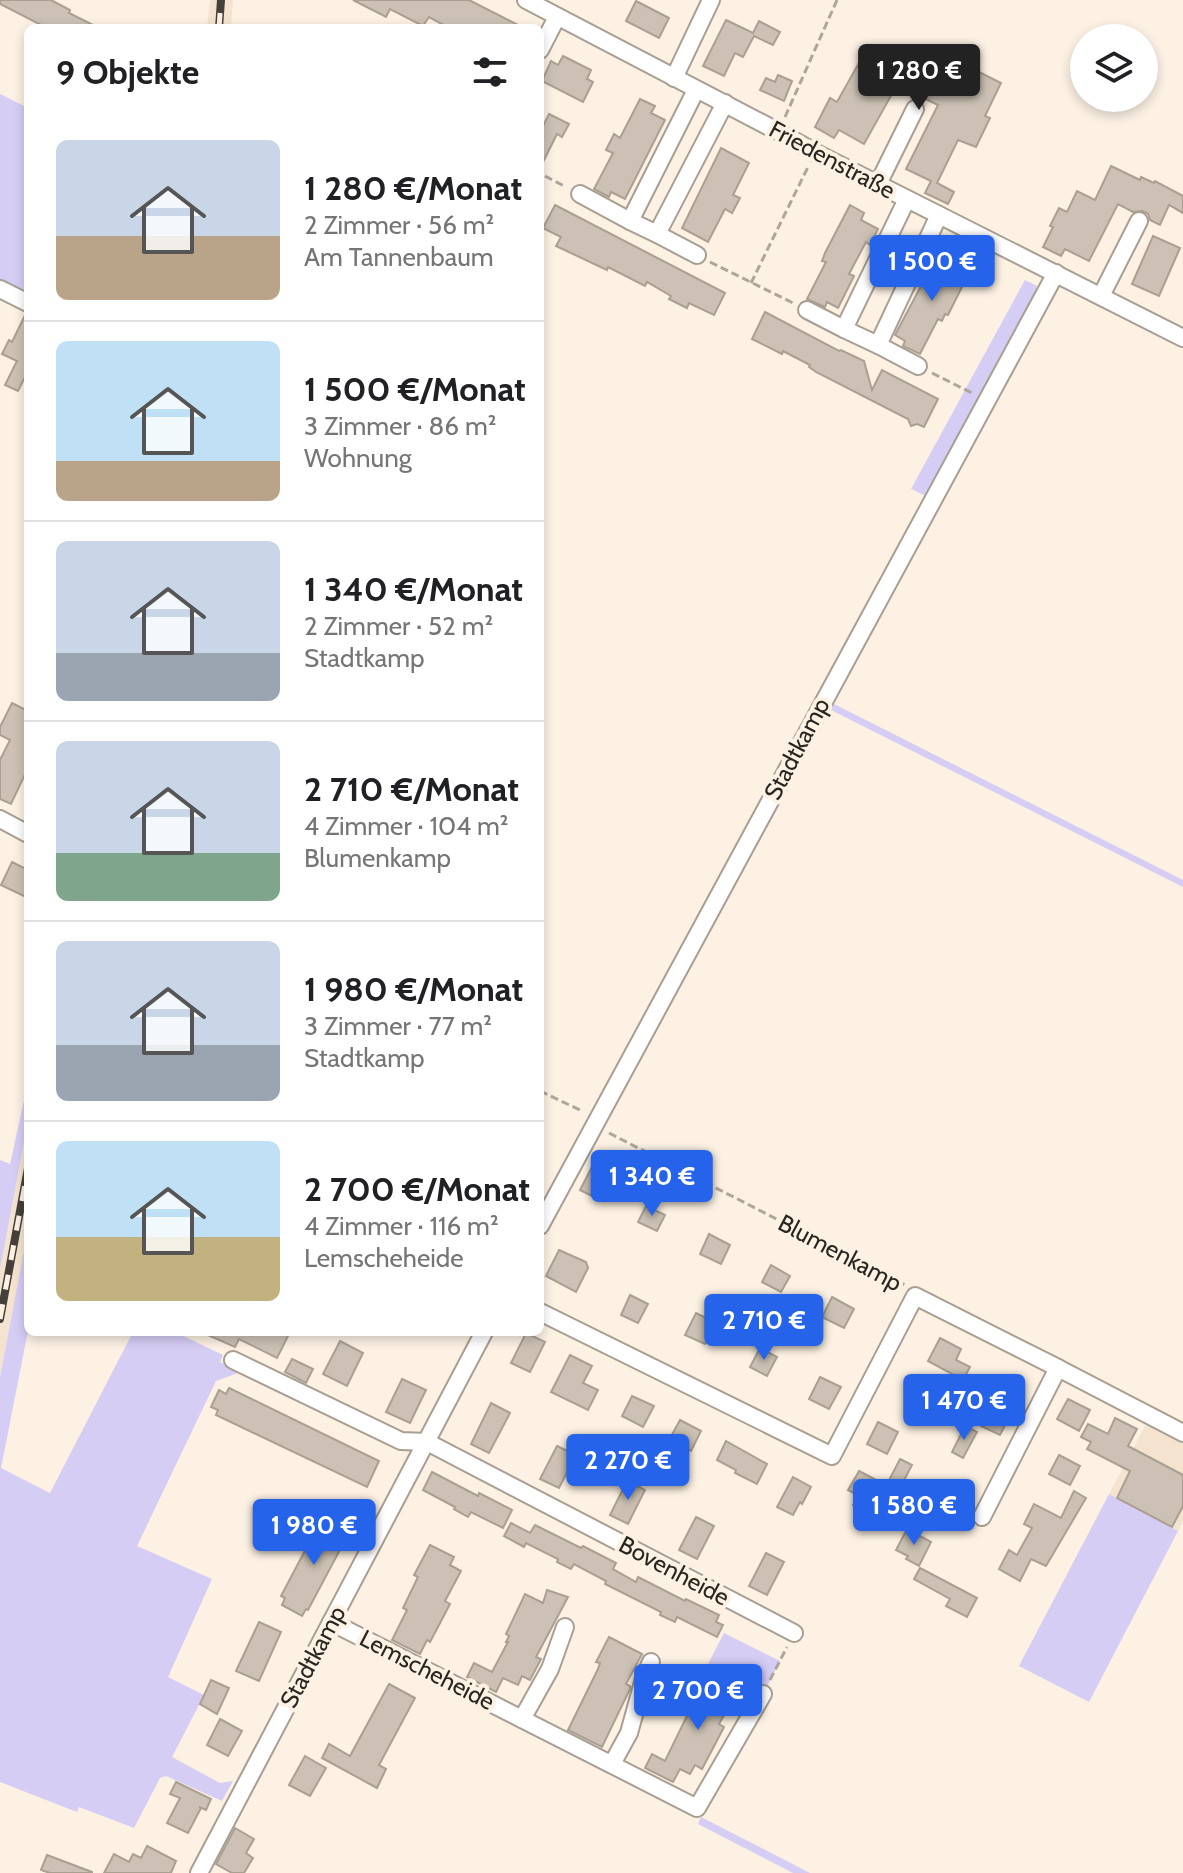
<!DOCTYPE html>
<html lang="de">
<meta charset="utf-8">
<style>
:root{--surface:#fff;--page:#f6f6f6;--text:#202124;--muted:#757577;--line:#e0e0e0;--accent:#2563eb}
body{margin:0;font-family:Cabin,sans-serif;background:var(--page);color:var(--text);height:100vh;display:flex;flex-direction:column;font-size:30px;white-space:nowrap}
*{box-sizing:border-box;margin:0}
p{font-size:26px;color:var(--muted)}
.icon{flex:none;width:44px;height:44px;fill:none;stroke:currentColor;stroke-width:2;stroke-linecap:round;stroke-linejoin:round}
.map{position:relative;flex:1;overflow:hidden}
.drawer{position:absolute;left:24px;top:24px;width:520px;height:1312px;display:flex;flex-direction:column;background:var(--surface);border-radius:12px;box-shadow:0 4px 12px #0003}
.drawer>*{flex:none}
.tools{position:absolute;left:1070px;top:24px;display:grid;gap:16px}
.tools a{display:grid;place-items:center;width:88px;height:88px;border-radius:50%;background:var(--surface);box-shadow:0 4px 12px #0003;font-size:40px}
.price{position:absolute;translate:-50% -68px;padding:0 18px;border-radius:8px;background:var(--accent);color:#fff;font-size:26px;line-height:52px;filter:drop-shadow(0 2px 4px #0008)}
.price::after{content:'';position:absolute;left:50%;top:48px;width:24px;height:18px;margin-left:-12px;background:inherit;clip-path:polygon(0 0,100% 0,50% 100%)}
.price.selected{background:#222;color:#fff}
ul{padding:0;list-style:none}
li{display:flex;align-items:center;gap:24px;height:200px;padding:0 32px}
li+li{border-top:2px solid var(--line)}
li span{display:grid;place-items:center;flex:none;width:224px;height:160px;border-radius:12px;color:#555}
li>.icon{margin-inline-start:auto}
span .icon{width:96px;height:96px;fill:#fffc;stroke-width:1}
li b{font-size:34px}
h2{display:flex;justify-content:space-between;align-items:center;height:96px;padding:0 32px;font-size:34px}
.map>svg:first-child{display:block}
</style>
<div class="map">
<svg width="1183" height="1873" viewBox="0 0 1183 1873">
<rect width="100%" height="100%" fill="#fcf1e3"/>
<g fill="#f4e4cf">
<polygon points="210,0 233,0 231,28 207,28"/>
<polygon points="28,1120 28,1229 0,1377 0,1270"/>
<polygon points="1155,1407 1183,1422 1183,1522 1178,1531 1109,1494"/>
</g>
<g fill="#d6cdf5">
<polygon points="0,94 28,108 28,297 0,283"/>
<polygon points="1025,280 1037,286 1035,292 926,496 911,489"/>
<polygon points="832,703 1183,880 1183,887 829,709"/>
<polygon points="28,1082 28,1120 0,1270 0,1160 10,1164"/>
<polygon points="28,1229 28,1331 1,1468 50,1493 133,1332 175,1332 223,1355 220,1362 241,1372 216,1381 137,1546 212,1579 168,1677 204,1695 172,1757 220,1783 233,1781 222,1801 166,1776 160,1778 134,1828 79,1807 77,1812 0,1782 0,1377"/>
<polygon points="1109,1494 1178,1531 1089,1702 1019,1666"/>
<polygon points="724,1633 780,1661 763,1694 708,1664"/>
<polygon points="701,1817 810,1873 793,1873 698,1824"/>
</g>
<g fill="#ccc1b4" stroke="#aaa092" stroke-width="2">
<polygon points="0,0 51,0 70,10 69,13 99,28 47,28 0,4"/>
<polygon points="353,0 469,0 524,28 449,28 429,17 423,26 390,9 386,17"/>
<polygon points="636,1 669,18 659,38 626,21"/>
<polygon points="726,20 753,33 759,21 780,32 773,45 754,36 743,57 735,53 724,76 703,66"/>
<polygon points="960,50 972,56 967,66 1001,83 985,116 990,118 976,147 958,140 937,183 954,192 948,204 925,193 931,181 906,169 938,105 897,85 864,144 839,130 834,138 815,127 830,98 837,102 860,61 874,68 873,71 896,82 905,65 926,75 931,65 949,74"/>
<polygon points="563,56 591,70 587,79 593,82 583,102 542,81 551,61 558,65"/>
<polygon points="778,75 792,81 784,101 760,90 766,78 775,82"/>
<polygon points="640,99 655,106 651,113 665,120 625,199 611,192 609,197 594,189 613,153 606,150 614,134 620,138"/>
<polygon points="549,114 569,124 562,137 557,134 540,168 540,132"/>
<polygon points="721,148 749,163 733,195 740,198 732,213 725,209 708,242 682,228"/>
<polygon points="1111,166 1140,180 1141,177 1154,183 1155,181 1183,196 1183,213 1169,205 1160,225 1150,220 1148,214 1143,211 1133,212 1118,204 1089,261 1065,249 1061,256 1043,247 1053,227 1050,226 1059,208 1067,212 1077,191 1095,200"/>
<polygon points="555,205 725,293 714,315 689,303 687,308 669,299 671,296 647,282 645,286 608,267 607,270 556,246 561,237 543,228"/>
<polygon points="850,205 864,213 861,220 878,229 870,245 866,242 849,274 854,276 838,308 827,302 825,307 807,299 826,262 822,261 825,253"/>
<polygon points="1153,236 1180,248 1159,296 1132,284"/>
<polygon points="936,258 955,267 958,260 972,267 948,315 945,314 942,321 938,319 920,354 903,346 905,341 895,335"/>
<polygon points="765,312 839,351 841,350 864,361 872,390 882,370 938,399 924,427 917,424 911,426 908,419 816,372 809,367 810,365 783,351 782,354 752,339"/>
<polygon points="26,313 28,314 28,371 18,391 5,385 17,361 2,354 9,340 12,342"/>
<polygon points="12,703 28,711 28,768 11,804 0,799 0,760 10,740 0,735 0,727"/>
<polygon points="12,862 28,870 28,898 1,885"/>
<polygon points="595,1161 614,1170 600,1200 580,1190"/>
<polygon points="646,1206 665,1215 657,1231 638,1222"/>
<polygon points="709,1234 730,1245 721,1264 700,1254"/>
<polygon points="559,1250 586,1262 588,1268 576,1292 546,1276"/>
<polygon points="771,1265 790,1276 781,1292 762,1282"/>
<polygon points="630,1295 648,1304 638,1323 621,1315"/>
<polygon points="832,1297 854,1309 844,1328 822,1317"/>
<polygon points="696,1313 716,1323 705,1344 685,1335"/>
<polygon points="201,1332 290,1332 277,1358 239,1339 235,1347"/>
<polygon points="526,1333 545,1342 530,1372 511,1363"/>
<polygon points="940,1338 961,1349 956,1360 970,1367 963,1380 928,1361"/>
<polygon points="340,1341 363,1353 347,1386 323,1374"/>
<polygon points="760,1348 777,1357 767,1376 750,1367"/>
<polygon points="570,1355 592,1366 583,1383 598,1390 588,1410 551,1392"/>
<polygon points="292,1359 313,1369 306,1383 285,1372"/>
<polygon points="820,1377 841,1387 829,1409 809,1399"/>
<polygon points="402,1379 426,1390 410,1423 386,1412"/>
<polygon points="229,1388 379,1461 367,1487 216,1415 218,1410 211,1407 219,1390 226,1394"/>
<polygon points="632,1396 654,1406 643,1427 622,1416"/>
<polygon points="1068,1399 1090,1410 1079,1431 1057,1419"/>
<polygon points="491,1403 510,1413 489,1453 471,1444"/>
<polygon points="992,1404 1011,1414 1000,1435 981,1426"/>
<polygon points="1115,1418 1137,1429 1128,1446 1183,1475 1183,1506 1172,1527 1117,1498 1130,1471 1087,1449 1091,1442 1081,1437 1088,1424 1108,1434"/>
<polygon points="680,1420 701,1431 691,1451 669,1440"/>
<polygon points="878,1422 898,1432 887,1454 867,1444"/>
<polygon points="965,1426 977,1432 963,1458 952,1452"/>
<polygon points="726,1441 767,1464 757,1484 735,1473 736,1470 717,1460"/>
<polygon points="557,1446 576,1455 559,1488 540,1479"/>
<polygon points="1059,1455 1080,1466 1070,1485 1049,1474"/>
<polygon points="900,1459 912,1465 898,1492 886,1486"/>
<polygon points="859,1471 880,1482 864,1511 853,1505 858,1495 848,1490"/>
<polygon points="432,1472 478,1496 479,1493 512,1510 503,1528 471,1512 468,1517 454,1509 455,1507 423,1490"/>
<polygon points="793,1477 811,1487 802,1504 800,1502 793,1515 777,1507"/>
<polygon points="627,1481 645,1490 628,1524 610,1515"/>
<polygon points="951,1482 970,1492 959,1513 940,1503"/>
<polygon points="1074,1491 1086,1498 1046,1566 1031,1559 1020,1581 999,1569 1009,1550 1017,1555 1032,1528 1024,1524 1034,1504 1061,1518"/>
<polygon points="359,1501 372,1507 362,1528 349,1522"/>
<polygon points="696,1517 714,1526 697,1559 679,1550"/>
<polygon points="327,1519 350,1531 308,1610 306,1609 302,1616 282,1605 285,1598 281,1596 319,1524 323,1526"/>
<polygon points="511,1523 530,1533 535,1525 581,1548 583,1546 616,1563 613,1569 636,1582 638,1577 685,1601 686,1599 719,1615 716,1622 723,1625 717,1637 677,1617 675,1622 660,1615 661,1612 605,1584 606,1581 574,1564 571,1569 557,1562 558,1559 526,1543 524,1547 504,1536"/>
<polygon points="907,1529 931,1542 919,1566 906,1559 908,1556 896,1550"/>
<polygon points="430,1545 454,1557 450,1565 461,1571 445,1601 450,1604 430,1642 427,1640 420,1654 392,1640 407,1610 403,1608 418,1577 414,1575"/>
<polygon points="766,1553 784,1562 767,1595 749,1586"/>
<polygon points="920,1568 977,1598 967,1617 946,1606 950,1599 914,1579"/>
<polygon points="547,1590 568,1597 536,1657 541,1659 530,1680 522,1676 518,1685 503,1678 496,1692 467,1677 474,1663 492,1672 508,1642 506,1642 509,1636 506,1634 525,1594 543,1603"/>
<polygon points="259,1622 281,1632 259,1681 236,1671"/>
<polygon points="609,1637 642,1654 626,1684 630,1686 630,1689 602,1747 568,1730 598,1669 600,1663 596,1662"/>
<polygon points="731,1679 746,1687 737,1704 732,1701 719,1724 724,1727 702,1769 695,1765 690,1774 680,1769 673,1782 645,1768 652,1754 665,1761 702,1685 717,1692 720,1686 726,1688"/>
<polygon points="211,1680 229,1688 217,1714 200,1704"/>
<polygon points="389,1684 415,1698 379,1765 386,1769 377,1788 322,1758 329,1744 350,1756"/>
<polygon points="220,1719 242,1731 228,1756 207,1745"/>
<polygon points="305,1756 326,1768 310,1796 289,1785"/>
<polygon points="176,1782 211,1799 206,1810 199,1807 201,1808 188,1833 167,1823 180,1798 170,1794"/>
<polygon points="235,1828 254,1839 246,1853 253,1858 244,1873 232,1873 216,1864"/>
<polygon points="147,1846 176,1861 171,1873 104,1873 114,1854 129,1862 133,1854 141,1858"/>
<polygon points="47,1855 92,1872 92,1873 50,1873 41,1870"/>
</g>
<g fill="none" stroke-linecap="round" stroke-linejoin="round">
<g stroke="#a89e91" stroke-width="20">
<g id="minor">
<polyline points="526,0 779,132 816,153 1183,338"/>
<polyline points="540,50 557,17"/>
<polyline points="674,78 711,0"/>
<polyline points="696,90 630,221 657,234 725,103"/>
<polyline points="878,184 915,109"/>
<polyline points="580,194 630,221"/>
<polyline points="907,199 844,329 878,345 939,215"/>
<polyline points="657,234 697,255"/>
<polyline points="0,289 28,303"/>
<polyline points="1101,296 1139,221"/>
<polyline points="807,310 844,329"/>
<polyline points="878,345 918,366"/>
<polyline points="0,819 28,834"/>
<polyline points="540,1226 1056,273"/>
<polyline points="540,1312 832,1456 915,1296 1058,1368 982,1517"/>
<polyline points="233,1360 401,1441 427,1442 794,1633"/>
<polyline points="1058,1368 1183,1433"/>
<polyline points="331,1622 697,1808 763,1694"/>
<polyline points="522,1719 550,1669 565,1627"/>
<polyline points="612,1764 629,1733 645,1675 651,1662"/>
<polyline points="199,1873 484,1332"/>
</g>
</g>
<g stroke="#aea69b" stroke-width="3" stroke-dasharray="8 4" stroke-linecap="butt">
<polyline points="785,117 837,0"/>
<polyline points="545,176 566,187"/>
<polyline points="710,262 793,303"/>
<polyline points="751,283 808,167"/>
<polyline points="932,373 972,393"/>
<polyline points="540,1091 582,1111"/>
<polyline points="609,1133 905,1285"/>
<polyline points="770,1680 787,1647"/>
</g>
<use href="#minor" stroke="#fff" stroke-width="16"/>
<g stroke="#45403a" stroke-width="8">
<g id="rail">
<polyline points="219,28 221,0"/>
<polyline points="0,1319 28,1168"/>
</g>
</g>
<use href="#rail" stroke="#fcf1e3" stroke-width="5" stroke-dasharray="15" stroke-linecap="butt"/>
</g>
<g text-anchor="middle" stroke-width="8" stroke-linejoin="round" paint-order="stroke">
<g font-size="24" fill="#292520" stroke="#fcf1e3">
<text transform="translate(832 160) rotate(28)" y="8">Friedenstraße</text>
<text transform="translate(797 749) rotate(-62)" y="8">Stadtkamp</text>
<text transform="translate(840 1253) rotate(28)" y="8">Blumenkamp</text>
<text transform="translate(674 1571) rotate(28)" y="8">Bovenheide</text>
<text transform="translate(313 1657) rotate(-62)" y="8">Stadtkamp</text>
<text transform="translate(427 1670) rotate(27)" y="8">Lemscheheide</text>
</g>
</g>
</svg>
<div class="tools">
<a><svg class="icon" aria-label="layers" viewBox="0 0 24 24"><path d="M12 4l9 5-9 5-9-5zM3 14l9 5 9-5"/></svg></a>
</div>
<b class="price selected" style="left:919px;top:112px">1 280 €</b>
<b class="price" style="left:932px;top:303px">1 500 €</b>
<b class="price" style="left:652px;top:1218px">1 340 €</b>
<b class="price" style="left:764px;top:1362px">2 710 €</b>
<b class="price" style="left:964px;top:1442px">1 470 €</b>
<b class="price" style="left:628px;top:1502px">2 270 €</b>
<b class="price" style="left:914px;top:1547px">1 580 €</b>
<b class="price" style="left:314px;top:1567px">1 980 €</b>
<b class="price" style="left:698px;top:1732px">2 700 €</b>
<section class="drawer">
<h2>9 Objekte<svg class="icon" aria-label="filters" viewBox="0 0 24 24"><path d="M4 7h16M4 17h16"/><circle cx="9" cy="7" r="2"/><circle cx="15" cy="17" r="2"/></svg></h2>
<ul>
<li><span style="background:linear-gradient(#c9d6e8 60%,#b9a48a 0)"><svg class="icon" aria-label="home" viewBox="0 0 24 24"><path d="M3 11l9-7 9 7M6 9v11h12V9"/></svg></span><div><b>1 280 €/Monat</b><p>2 Zimmer · 56 m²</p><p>Am Tannenbaum</p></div></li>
<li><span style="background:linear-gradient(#bfe0f5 75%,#b9a48a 0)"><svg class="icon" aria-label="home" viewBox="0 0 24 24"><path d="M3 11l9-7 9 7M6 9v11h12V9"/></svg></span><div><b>1 500 €/Monat</b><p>3 Zimmer · 86 m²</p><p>Wohnung</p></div></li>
<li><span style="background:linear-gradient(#c9d6e8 70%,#9aa5b1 0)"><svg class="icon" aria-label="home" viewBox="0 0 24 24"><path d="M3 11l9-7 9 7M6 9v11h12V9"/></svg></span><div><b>1 340 €/Monat</b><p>2 Zimmer · 52 m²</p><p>Stadtkamp</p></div></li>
<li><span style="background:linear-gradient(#c9d6e8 70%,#7fa58c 0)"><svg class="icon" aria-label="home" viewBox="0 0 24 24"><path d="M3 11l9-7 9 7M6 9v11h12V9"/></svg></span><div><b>2 710 €/Monat</b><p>4 Zimmer · 104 m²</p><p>Blumenkamp</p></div></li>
<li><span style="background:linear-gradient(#c9d6e8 65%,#9aa5b1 0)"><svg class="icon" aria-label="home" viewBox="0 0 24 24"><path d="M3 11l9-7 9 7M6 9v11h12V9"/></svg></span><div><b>1 980 €/Monat</b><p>3 Zimmer · 77 m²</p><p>Stadtkamp</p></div></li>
<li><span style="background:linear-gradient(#bfe0f5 60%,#c2b280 0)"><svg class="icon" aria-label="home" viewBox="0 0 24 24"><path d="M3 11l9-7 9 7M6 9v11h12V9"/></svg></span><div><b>2 700 €/Monat</b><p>4 Zimmer · 116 m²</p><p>Lemscheheide</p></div></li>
</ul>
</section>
</div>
